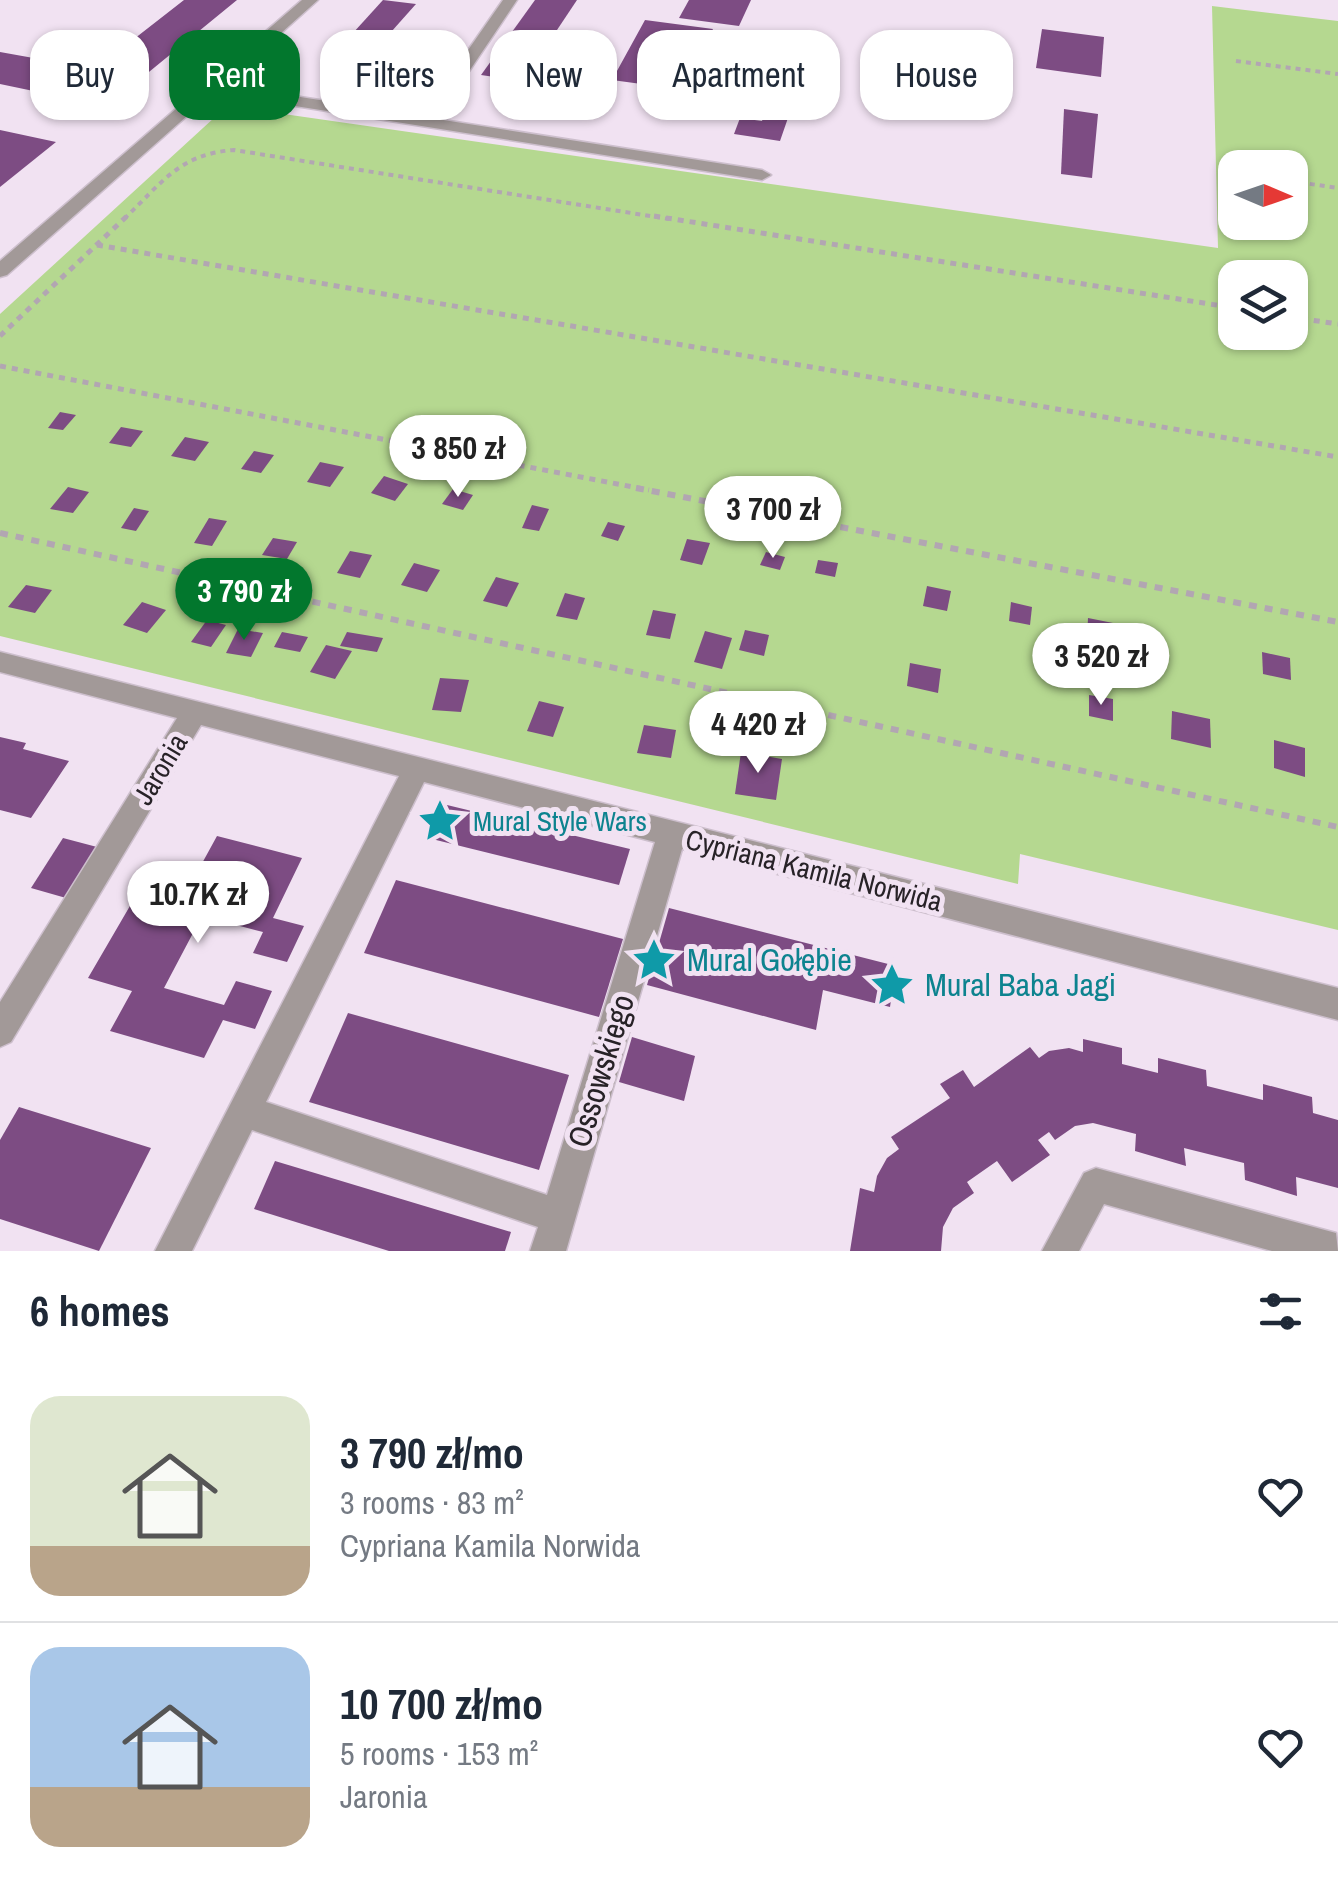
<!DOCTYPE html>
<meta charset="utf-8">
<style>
:root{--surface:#fff;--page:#f6f6f7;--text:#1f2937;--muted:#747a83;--line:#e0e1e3;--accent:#02772d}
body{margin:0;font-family:"Archivo Narrow",sans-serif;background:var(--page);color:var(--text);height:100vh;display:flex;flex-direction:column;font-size:38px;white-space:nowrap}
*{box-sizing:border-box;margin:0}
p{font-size:32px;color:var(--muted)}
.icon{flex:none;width:55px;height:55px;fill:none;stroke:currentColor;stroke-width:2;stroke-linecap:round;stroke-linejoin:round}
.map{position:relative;height:1251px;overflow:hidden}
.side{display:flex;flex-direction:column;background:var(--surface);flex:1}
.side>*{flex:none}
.hud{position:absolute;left:30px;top:30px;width:1280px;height:90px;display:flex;gap:20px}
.needle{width:65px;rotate:92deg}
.controls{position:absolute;left:1218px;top:150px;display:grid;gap:20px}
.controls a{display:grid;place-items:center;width:90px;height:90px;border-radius:20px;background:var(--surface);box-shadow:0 2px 8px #0004;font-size:50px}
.price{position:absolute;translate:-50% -85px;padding:0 22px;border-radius:35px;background:#fff;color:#222;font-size:32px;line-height:65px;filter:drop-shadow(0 2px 5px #0008)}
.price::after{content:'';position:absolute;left:50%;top:60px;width:30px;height:22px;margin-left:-15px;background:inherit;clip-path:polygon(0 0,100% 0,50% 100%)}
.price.current{background:var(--accent);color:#fff}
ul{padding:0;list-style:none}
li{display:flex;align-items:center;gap:30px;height:250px;padding:0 30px}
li+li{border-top:2px solid var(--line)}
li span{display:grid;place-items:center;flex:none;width:280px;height:200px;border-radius:30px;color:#555}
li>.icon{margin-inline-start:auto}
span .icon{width:120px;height:120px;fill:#fffc;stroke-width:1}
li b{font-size:42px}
h2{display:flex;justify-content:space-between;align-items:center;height:120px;padding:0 30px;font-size:42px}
.pill{padding:0 35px;border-radius:30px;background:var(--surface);box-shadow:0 2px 8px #0004;font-size:35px;line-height:90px}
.pill.current{background:var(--accent);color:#fff}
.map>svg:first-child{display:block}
</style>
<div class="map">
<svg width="1338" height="1251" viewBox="0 0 1338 1251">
<rect width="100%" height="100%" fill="#f1e2f2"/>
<path fill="#b5d890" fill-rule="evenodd" d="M 1212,6 L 1338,21 L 1338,930 L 1020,854 L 1018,884 L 0,636 L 0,314 L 227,106 L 1218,248 ZM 1235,168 L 1290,168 L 1290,222 L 1235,222 ZM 1235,278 L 1290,278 L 1290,332 L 1235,332 Z"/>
<g fill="#7d4c83">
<polygon points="184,0 237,0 133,85 102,80 140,50 125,46"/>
<polygon points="383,0 416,4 367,59 333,55"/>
<polygon points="535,0 577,0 523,81 481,75"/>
<polygon points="689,0 751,0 739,26 679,18"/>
<polygon points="645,20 713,29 706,42 733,45 730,51 749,54 730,96 612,80"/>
<polygon points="1042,29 1104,37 1101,77 1036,68"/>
<polygon points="0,52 78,66 43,93 0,84"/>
<polygon points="932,63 955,65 950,86 927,83"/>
<polygon points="354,88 376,91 366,104 346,98"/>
<polygon points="1064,109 1098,114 1092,178 1061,174"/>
<polygon points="765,112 789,115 780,141 734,134 740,118 762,121"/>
<polygon points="0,130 56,142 0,187"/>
<polygon points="60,412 76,415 63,430 48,428"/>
<polygon points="121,427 143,431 131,447 109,443"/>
<polygon points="185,437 209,442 195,461 171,456"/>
<polygon points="254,451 274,455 261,473 241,469"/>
<polygon points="320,462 344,467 330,487 307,482"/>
<polygon points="384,476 408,484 395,501 371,493"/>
<polygon points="68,487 89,492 73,513 50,509"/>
<polygon points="453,489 473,495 463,510 442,504"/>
<polygon points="532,505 549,509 539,531 522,528"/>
<polygon points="134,508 149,511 136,531 121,528"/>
<polygon points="209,518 227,521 212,546 194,543"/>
<polygon points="608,522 625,526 618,541 601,536"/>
<polygon points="273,538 297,542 287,559 262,555"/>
<polygon points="687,539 710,543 702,565 680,560"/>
<polygon points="350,551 372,555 360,578 337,573"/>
<polygon points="766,552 785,557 780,570 760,565"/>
<polygon points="818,560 838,563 835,577 815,573"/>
<polygon points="414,563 440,570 427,592 401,585"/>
<polygon points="496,577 519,583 507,607 483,601"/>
<polygon points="26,585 52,590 35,613 8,607"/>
<polygon points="927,586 951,591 947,611 923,606"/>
<polygon points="565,593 585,598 577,620 556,616"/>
<polygon points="142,602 166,610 147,633 123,625"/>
<polygon points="1011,602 1032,607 1030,625 1009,621"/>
<polygon points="653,610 676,614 670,639 646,635"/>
<polygon points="1088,618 1123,625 1122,646 1087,639"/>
<polygon points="207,620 226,625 211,647 191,642"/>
<polygon points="238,629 263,633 251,657 226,653"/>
<polygon points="745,630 769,635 764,656 739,650"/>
<polygon points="705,631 732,638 722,669 694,662"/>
<polygon points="282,632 308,637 300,652 274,647"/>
<polygon points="347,632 383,638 377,652 340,646"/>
<polygon points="326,645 352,651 335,679 310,672"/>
<polygon points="1262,652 1290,658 1291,680 1263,674"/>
<polygon points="910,663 941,669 938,693 907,686"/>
<polygon points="440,678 469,680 461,712 432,710"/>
<polygon points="1089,695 1113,699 1113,721 1089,716"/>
<polygon points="539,701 564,707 553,737 527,731"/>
<polygon points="1172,711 1210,719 1211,748 1171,739"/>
<polygon points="644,725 676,730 671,758 637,753"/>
<polygon points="0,737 26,743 23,749 69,761 31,818 0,810"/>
<polygon points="1274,740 1305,748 1305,777 1274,768"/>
<polygon points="741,752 782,759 776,800 735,794"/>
<polygon points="447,805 630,849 619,885 432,839"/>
<polygon points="217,836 302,858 273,918 304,926 287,962 253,953 263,932 202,916 164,988 224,1005 236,981 272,991 255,1029 223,1020 204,1058 110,1031 132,991 88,978 141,887 183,898"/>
<polygon points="63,838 97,847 66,898 31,888"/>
<polygon points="396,880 623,939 599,1017 364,953"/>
<polygon points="669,908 896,966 890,1007 823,990 816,1030 647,985"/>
<polygon points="348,1013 569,1075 539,1170 309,1102"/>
<polygon points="632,1037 695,1056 684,1101 619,1082"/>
<polygon points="1083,1039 1122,1048 1122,1064 1158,1073 1158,1058 1206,1070 1207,1086 1263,1100 1263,1084 1312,1097 1313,1113 1338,1120 1338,1188 1296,1177 1297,1196 1245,1180 1244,1163 1184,1148 1186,1166 1135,1151 1136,1134 1093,1123 1075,1126 1055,1140 1049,1132 1038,1140 1050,1155 1012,1182 997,1161 967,1182 974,1193 953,1208 943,1227 941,1251 850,1251 860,1188 874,1192 877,1176 887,1158 899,1149 891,1137 950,1098 940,1084 963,1070 974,1087 1030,1047 1039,1058 1049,1051 1069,1048 1083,1052"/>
<polygon points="19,1107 151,1148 99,1251 0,1219 0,1140"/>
<polygon points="275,1161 511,1232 505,1251 389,1251 254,1209"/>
</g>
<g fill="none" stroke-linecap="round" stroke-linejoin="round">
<g stroke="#cdbfcd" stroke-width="3">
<g id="minor">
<polygon points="302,0 318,0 223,85 422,116 503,0 517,0 437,119 762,170 771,175 762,180 213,93 7,275 0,277 0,261"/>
<path d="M 0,652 L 1338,988 L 1338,1020 L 682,849 L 566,1251 L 530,1251 L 538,1227 L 252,1130 L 192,1251 L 155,1251 L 399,776 L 201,725 L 11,1042 L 0,1047 L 0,1002 L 177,718 L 0,672 ZM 424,782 L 655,842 L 547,1195 L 266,1102 Z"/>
<polygon points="1096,1168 1336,1233 1338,1251 1272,1251 1104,1204 1079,1251 1042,1251 1084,1173"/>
</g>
</g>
<g stroke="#b2a6b2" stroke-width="4" stroke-dasharray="5 5" stroke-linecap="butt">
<polyline points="1236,61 1338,74"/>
<polyline points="1290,181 1338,188"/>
<path d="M 124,219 C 162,183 179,154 234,150 L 669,219"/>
</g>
<g stroke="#b2a6b2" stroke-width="5" stroke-dasharray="6 6" stroke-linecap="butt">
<polyline points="654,216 1235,308"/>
<polyline points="97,245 1338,457"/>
<polyline points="1290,317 1338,324"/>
<polyline points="0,336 127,216"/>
<polyline points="0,366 649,490"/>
</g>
<g stroke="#b2a6b2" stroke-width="6" stroke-dasharray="8 8" stroke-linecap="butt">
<polyline points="636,488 1338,622"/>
<polyline points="0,533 1338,827"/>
</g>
<use href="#minor" fill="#a29998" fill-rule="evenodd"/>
</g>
<defs>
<g id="sight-bare" transform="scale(3.45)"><path d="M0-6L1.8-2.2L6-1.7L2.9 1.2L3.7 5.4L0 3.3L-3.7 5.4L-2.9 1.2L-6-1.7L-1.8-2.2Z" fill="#0f9aa8" stroke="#f1e2f2" stroke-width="2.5" paint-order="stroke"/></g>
</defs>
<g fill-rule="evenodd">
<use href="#sight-bare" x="440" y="821"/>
<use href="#sight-bare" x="654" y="960"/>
<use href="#sight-bare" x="892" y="985"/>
</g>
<g text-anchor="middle" stroke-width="10" stroke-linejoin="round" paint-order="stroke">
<g font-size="28" fill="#272227" stroke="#f1e2f2">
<text transform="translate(160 769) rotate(-59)" y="10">Jaronia</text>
<text transform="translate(814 870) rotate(14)" y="10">Cypriana Kamila Norwida</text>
</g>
<g font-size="28" fill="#0d838f" stroke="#f1e2f2" text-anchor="start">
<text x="473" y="831">Mural Style Wars</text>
</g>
<g font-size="32" fill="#0d838f" stroke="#f1e2f2" text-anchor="start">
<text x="687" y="971">Mural Gołębie</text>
<text x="925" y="996">Mural Baba Jagi</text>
</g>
<g font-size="32" fill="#272227" stroke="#f1e2f2">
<text transform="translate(601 1071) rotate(-73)" y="11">Ossowskiego</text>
</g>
</g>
</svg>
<div class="controls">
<a><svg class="needle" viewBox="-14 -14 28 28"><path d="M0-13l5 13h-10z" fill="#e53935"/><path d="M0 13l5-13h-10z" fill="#747a83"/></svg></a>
<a><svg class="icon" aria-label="layers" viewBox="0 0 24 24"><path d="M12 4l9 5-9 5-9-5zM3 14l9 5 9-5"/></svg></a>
</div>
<b class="price" style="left:458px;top:500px">3 850 zł</b>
<b class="price" style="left:773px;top:561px">3 700 zł</b>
<b class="price current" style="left:244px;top:643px">3 790 zł</b>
<b class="price" style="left:1101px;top:708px">3 520 zł</b>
<b class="price" style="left:758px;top:776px">4 420 zł</b>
<b class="price" style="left:198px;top:946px">10.7K zł</b>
<div class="hud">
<a class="pill">Buy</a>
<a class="pill current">Rent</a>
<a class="pill">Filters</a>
<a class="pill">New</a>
<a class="pill">Apartment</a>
<a class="pill">House</a>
</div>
</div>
<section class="side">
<h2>6 homes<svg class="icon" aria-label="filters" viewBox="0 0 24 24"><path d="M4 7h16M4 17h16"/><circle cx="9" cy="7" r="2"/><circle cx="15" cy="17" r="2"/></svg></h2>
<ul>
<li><span style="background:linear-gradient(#dfe7d0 75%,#b9a48a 0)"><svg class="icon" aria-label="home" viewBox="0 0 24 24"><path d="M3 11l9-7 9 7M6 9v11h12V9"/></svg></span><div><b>3 790 zł/mo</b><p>3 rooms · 83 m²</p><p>Cypriana Kamila Norwida</p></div><svg class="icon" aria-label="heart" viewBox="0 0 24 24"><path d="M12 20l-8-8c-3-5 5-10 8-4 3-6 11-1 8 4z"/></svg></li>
<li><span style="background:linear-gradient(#a9c7e8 70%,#b9a48a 0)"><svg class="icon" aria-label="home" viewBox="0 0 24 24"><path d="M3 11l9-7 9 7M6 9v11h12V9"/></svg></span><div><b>10 700 zł/mo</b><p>5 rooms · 153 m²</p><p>Jaronia</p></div><svg class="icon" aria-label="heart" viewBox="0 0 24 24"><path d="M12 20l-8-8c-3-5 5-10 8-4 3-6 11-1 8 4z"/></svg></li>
</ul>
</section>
